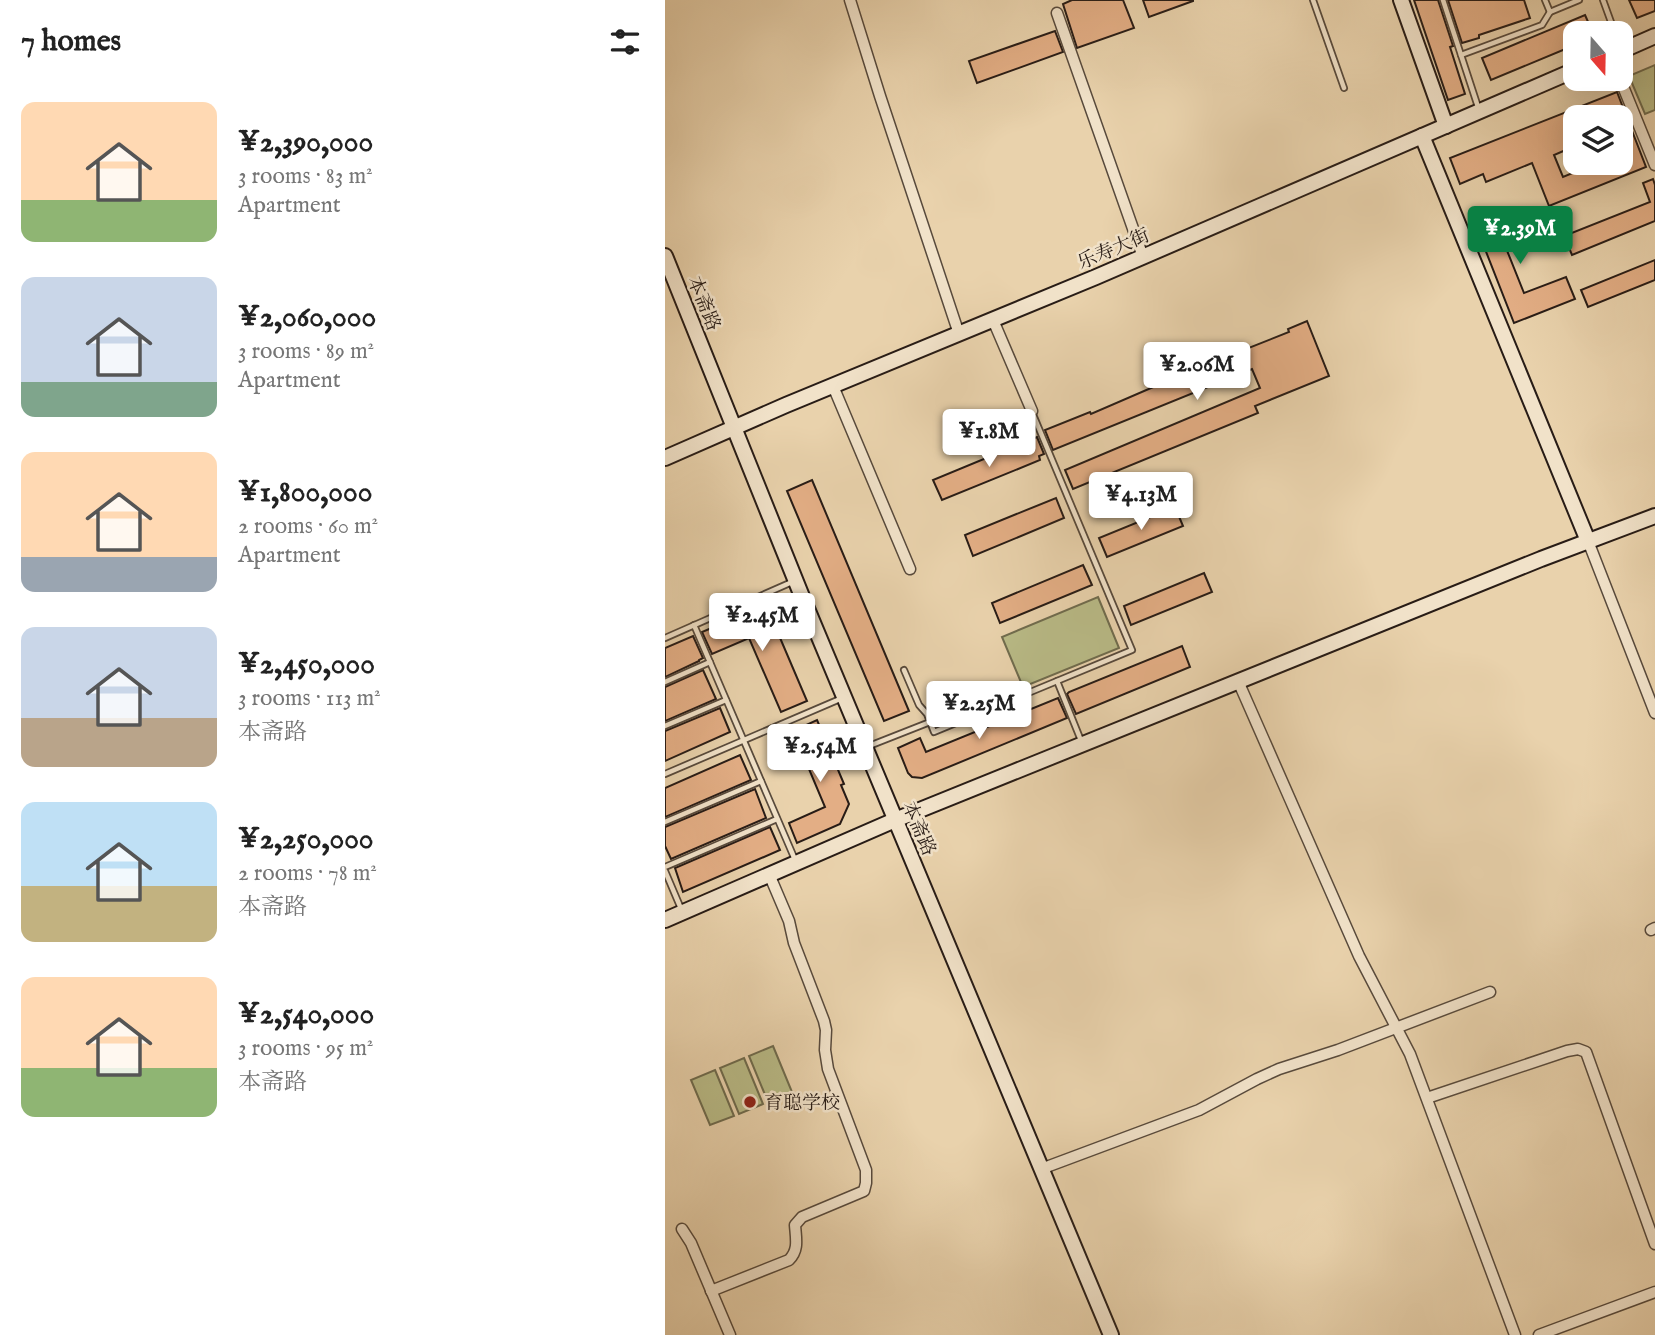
<!DOCTYPE html>
<meta charset="utf-8">
<style>
:root{--surface:#fff;--page:#f6f6f6;--text:#222;--muted:#767676;--accent:#0b8043}
body{margin:0;font-family:"IM FELL English","Noto Serif SC",serif;background:var(--page);color:var(--text);height:100vh;display:flex;flex-direction:column;font-size:26px;white-space:nowrap}
*{box-sizing:border-box;margin:0}
p{font-size:23px;color:var(--muted)}
.icon{flex:none;width:38px;height:38px;fill:none;stroke:currentColor;stroke-width:2;stroke-linecap:round;stroke-linejoin:round}
.map{position:relative;flex:1;overflow:hidden}
.sheet{display:flex;flex-direction:column;background:var(--surface);width:665px}
.sheet>*{flex:none}
.needle{width:46px;rotate:160deg}
.buttons{position:absolute;left:898px;top:21px;display:grid;gap:14px}
.buttons a{display:grid;place-items:center;width:70px;height:70px;border-radius:14px;background:var(--surface);box-shadow:0 7px 28px #0002;font-size:35px}
.price{position:absolute;translate:-50% -60px;padding:0 16px;border-radius:7px;background:#fff;color:#222;font-size:23px;line-height:46px;filter:drop-shadow(0 2px 4px #0008)}
.price::after{content:'';position:absolute;left:50%;top:42px;width:21px;height:16px;margin-left:-10px;background:inherit;clip-path:polygon(0 0,100% 0,50% 100%)}
.price.current{background:var(--accent);color:#fff}
ul{padding:0;list-style:none}
li{display:flex;align-items:center;gap:21px;height:175px;padding:0 21px}
li span{display:grid;place-items:center;flex:none;width:196px;height:140px;border-radius:14px;color:#555}
li>.icon{margin-inline-start:auto}
span .icon{width:84px;height:84px;fill:#fffc;stroke-width:1}
li b{font-size:30px}
h2{display:flex;justify-content:space-between;align-items:center;height:84px;padding:0 21px;font-size:30px}
main{display:flex;flex:1;min-height:0}
.map>svg:first-child{display:block}
</style>
<main>
<section class="sheet">
<h2>7 homes<svg class="icon" aria-label="filters" viewBox="0 0 24 24"><path d="M4 7h16M4 17h16"/><circle cx="9" cy="7" r="2"/><circle cx="15" cy="17" r="2"/></svg></h2>
<ul>
<li><span style="background:linear-gradient(#ffd9b3 70%,#8fb573 0)"><svg class="icon" aria-label="home" viewBox="0 0 24 24"><path d="M3 11l9-7 9 7M6 9v11h12V9"/></svg></span><div><b>¥2,390,000</b><p>3 rooms · 83 m²</p><p>Apartment</p></div></li>
<li><span style="background:linear-gradient(#c9d6e8 75%,#7fa58c 0)"><svg class="icon" aria-label="home" viewBox="0 0 24 24"><path d="M3 11l9-7 9 7M6 9v11h12V9"/></svg></span><div><b>¥2,060,000</b><p>3 rooms · 89 m²</p><p>Apartment</p></div></li>
<li><span style="background:linear-gradient(#ffd9b3 75%,#9aa5b1 0)"><svg class="icon" aria-label="home" viewBox="0 0 24 24"><path d="M3 11l9-7 9 7M6 9v11h12V9"/></svg></span><div><b>¥1,800,000</b><p>2 rooms · 60 m²</p><p>Apartment</p></div></li>
<li><span style="background:linear-gradient(#c9d6e8 65%,#b9a48a 0)"><svg class="icon" aria-label="home" viewBox="0 0 24 24"><path d="M3 11l9-7 9 7M6 9v11h12V9"/></svg></span><div><b>¥2,450,000</b><p>3 rooms · 113 m²</p><p>本斋路</p></div></li>
<li><span style="background:linear-gradient(#bfe0f5 60%,#c2b280 0)"><svg class="icon" aria-label="home" viewBox="0 0 24 24"><path d="M3 11l9-7 9 7M6 9v11h12V9"/></svg></span><div><b>¥2,250,000</b><p>2 rooms · 78 m²</p><p>本斋路</p></div></li>
<li><span style="background:linear-gradient(#ffd9b3 65%,#8fb573 0)"><svg class="icon" aria-label="home" viewBox="0 0 24 24"><path d="M3 11l9-7 9 7M6 9v11h12V9"/></svg></span><div><b>¥2,540,000</b><p>3 rooms · 95 m²</p><p>本斋路</p></div></li>
</ul>
</section>
<div class="map">
<svg width="990" height="1335" viewBox="0 0 990 1335">
<rect width="100%" height="100%" fill="#e9d2ac"/>
<filter id="stains"><feTurbulence type="fractalNoise" baseFrequency=".00286" numOctaves="4"/><feColorMatrix values="0 0 0 0 .2 0 0 0 0 .09 0 0 0 0 .02 0 0 0 .5 -.17"/></filter>
<radialGradient id="worn" r=".72"><stop offset=".6" stop-color="#630" stop-opacity="0"/><stop offset="1" stop-color="#630" stop-opacity=".3"/></radialGradient>
<g fill="#b9bb87" stroke="#706c4e" stroke-width="2">
<polygon points="990,65 990,110 980,114 964,76"/>
<polygon points="433,597 454,648 358,687 337,637"/>
<polygon points="108,1046 127,1092 103,1102 84,1056"/>
<polygon points="79,1058 98,1104 74,1114 55,1068"/>
<polygon points="50,1070 69,1116 45,1125 26,1080"/>
</g>
<g fill="#e3ae85" stroke="#281c16" stroke-width="2" fill-rule="evenodd">
<polygon points="407,0 458,0 469,28 412,48 398,4"/>
<polygon points="478,0 528,0 528,1 484,17"/>
<polygon points="749,0 773,0 788,46 785,47 800,94 783,100"/>
<polygon points="783,0 859,0 865,18 814,35 814,38 797,43"/>
<polygon points="964,0 990,0 990,11 972,18"/>
<polygon points="920,15 928,33 910,33 910,45 826,80 817,58"/>
<polygon points="390,31 398,52 312,83 304,61"/>
<path d="M 952,92 L 981,167 L 884,206 L 867,163 L 821,182 L 818,174 L 795,184 L 785,158 ZM 910,117 L 956,117 L 956,163 L 932,163 L 898,177 L 889,155 L 910,146 Z"/>
<polygon points="988,179 990,185 990,221 907,255 899,236 985,202 978,183"/>
<polygon points="877,211 885,231 841,248 859,293 901,277 910,299 849,323 809,221 828,214 833,228"/>
<polygon points="990,260 990,280 923,307 916,290"/>
<polygon points="642,321 664,376 590,406 593,413 408,489 400,470 595,388 587,369 388,450 380,430 425,412 426,414 523,372 624,332 623,329"/>
<polygon points="372,437 379,454 374,456 375,460 277,500 268,480"/>
<polygon points="147,480 244,711 219,721 122,491"/>
<polygon points="391,498 399,518 308,556 300,535"/>
<polygon points="510,507 518,526 442,557 434,538"/>
<polygon points="418,565 427,585 335,623 327,603"/>
<polygon points="539,573 547,592 466,625 459,606"/>
<polygon points="101,605 142,701 116,712 84,638 47,654 37,632"/>
<polygon points="28,636 38,658 34,660 34,661 0,677 0,648"/>
<polygon points="517,646 525,667 411,714 402,694 404,692"/>
<polygon points="38,670 51,699 0,721 0,687"/>
<polygon points="393,698 402,718 257,778 247,777 243,773 233,748 255,738 261,752"/>
<polygon points="55,708 65,732 0,761 0,731"/>
<polygon points="152,720 179,784 176,785 184,804 175,824 132,843 124,823 160,807 128,731"/>
<polygon points="75,755 86,780 0,817 0,788"/>
<polygon points="90,789 101,818 6,859 0,846 0,827"/>
<polygon points="105,827 115,850 18,892 10,868"/>
</g>
<g fill="none" stroke-linecap="round" stroke-linejoin="round">
<g stroke="#584a3c" stroke-width="8">
<g id="lane">
<polyline points="648,0 679,88"/>
<polyline points="778,0 814,110"/>
<polyline points="880,0 885,12 914,0"/>
<polyline points="938,0 950,33"/>
<polyline points="796,55 877,25 885,12"/>
<polyline points="29,625 131,862"/>
<polyline points="0,638 127,582"/>
<polyline points="239,670 254,705 262,714 269,732 467,650 367,412"/>
<polyline points="392,681 417,743"/>
<polyline points="0,682 45,662"/>
<polyline points="0,726 61,700"/>
<polyline points="204,746 265,722"/>
<polyline points="0,774 175,699"/>
<polyline points="0,822 96,781"/>
<polyline points="0,867 112,819"/>
<polyline points="0,871 17,911"/>
</g>
</g>
<g stroke="#584a3c" stroke-width="13">
<g id="street">
<polyline points="185,0 215,96 294,334"/>
<polyline points="392,13 478,257"/>
<polyline points="955,79 990,165"/>
<polyline points="328,320 367,411"/>
<polyline points="168,386 245,569"/>
<polyline points="923,541 990,713"/>
<polyline points="573,681 694,956 745,1054 850,1335"/>
<polyline points="986,930 990,928"/>
<polyline points="762,1098 902,1051 913,1049 921,1052 990,1244"/>
<polyline points="376,1169 534,1110 592,1079 614,1069 673,1050 825,992"/>
<polyline points="17,1229 26,1243 65,1335"/>
<path d="M 46,1291 L 124,1260 C 134,1250 131,1239 130,1225 L 137,1217 L 199,1191 L 201,1183 L 201,1170 L 163,1069 L 160,1050 L 161,1030 L 159,1021 L 129,943 L 124,921 L 104,874"/>
<polyline points="874,1335 990,1292"/>
</g>
</g>
<g stroke="#281c16" stroke-width="18">
<g id="secondary">
<polyline points="736,0 781,126"/>
<polyline points="956,51 990,36"/>
<polyline points="757,136 923,541"/>
<polyline points="0,256 136,594 446,1335"/>
<polyline points="0,458 121,405 431,277 910,70"/>
<polyline points="0,920 230,820 876,559 990,516"/>
</g>
</g>
<use href="#lane" stroke="#f1e2c9" stroke-width="4.5"/>
<use href="#street" stroke="#f1e2c9" stroke-width="10"/>
<use href="#secondary" stroke="#f1e2c9" stroke-width="14"/>
</g>
<circle fill="#8f2418" stroke="#f1e2c9" stroke-width="2.5" cx="85" cy="1102" r="7"/>
<g text-anchor="middle" stroke-width="5" stroke-linejoin="round" paint-order="stroke">
<g font-size="19" fill="#281c16" stroke="#f1e2c9">
<text transform="translate(448 248) rotate(-23)" y="7">乐寿大街</text>
<text transform="translate(40 303) rotate(68)" y="7">本斋路</text>
<text transform="translate(255 828) rotate(67)" y="7">本斋路</text>
</g>
<g font-size="19" fill="#281c16" stroke="#f1e2c9" text-anchor="start">
<text x="99" y="1109">育聪学校</text>
</g>
</g>
<rect width="100%" height="100%" filter="url(#stains)"/>
<rect width="100%" height="100%" fill="url(#worn)"/>
</svg>
<div class="buttons">
<a><svg class="needle" viewBox="-14 -14 28 28"><path d="M0-13l5 13h-10z" fill="#e53935"/><path d="M0 13l5-13h-10z" fill="#767676"/></svg></a>
<a><svg class="icon" aria-label="layers" viewBox="0 0 24 24"><path d="M12 4l9 5-9 5-9-5zM3 14l9 5 9-5"/></svg></a>
</div>
<b class="price current" style="left:855px;top:266px">¥2.39M</b>
<b class="price" style="left:532px;top:402px">¥2.06M</b>
<b class="price" style="left:324px;top:469px">¥1.8M</b>
<b class="price" style="left:476px;top:532px">¥4.13M</b>
<b class="price" style="left:97px;top:653px">¥2.45M</b>
<b class="price" style="left:314px;top:741px">¥2.25M</b>
<b class="price" style="left:155px;top:784px">¥2.54M</b>
</div>
</main>
